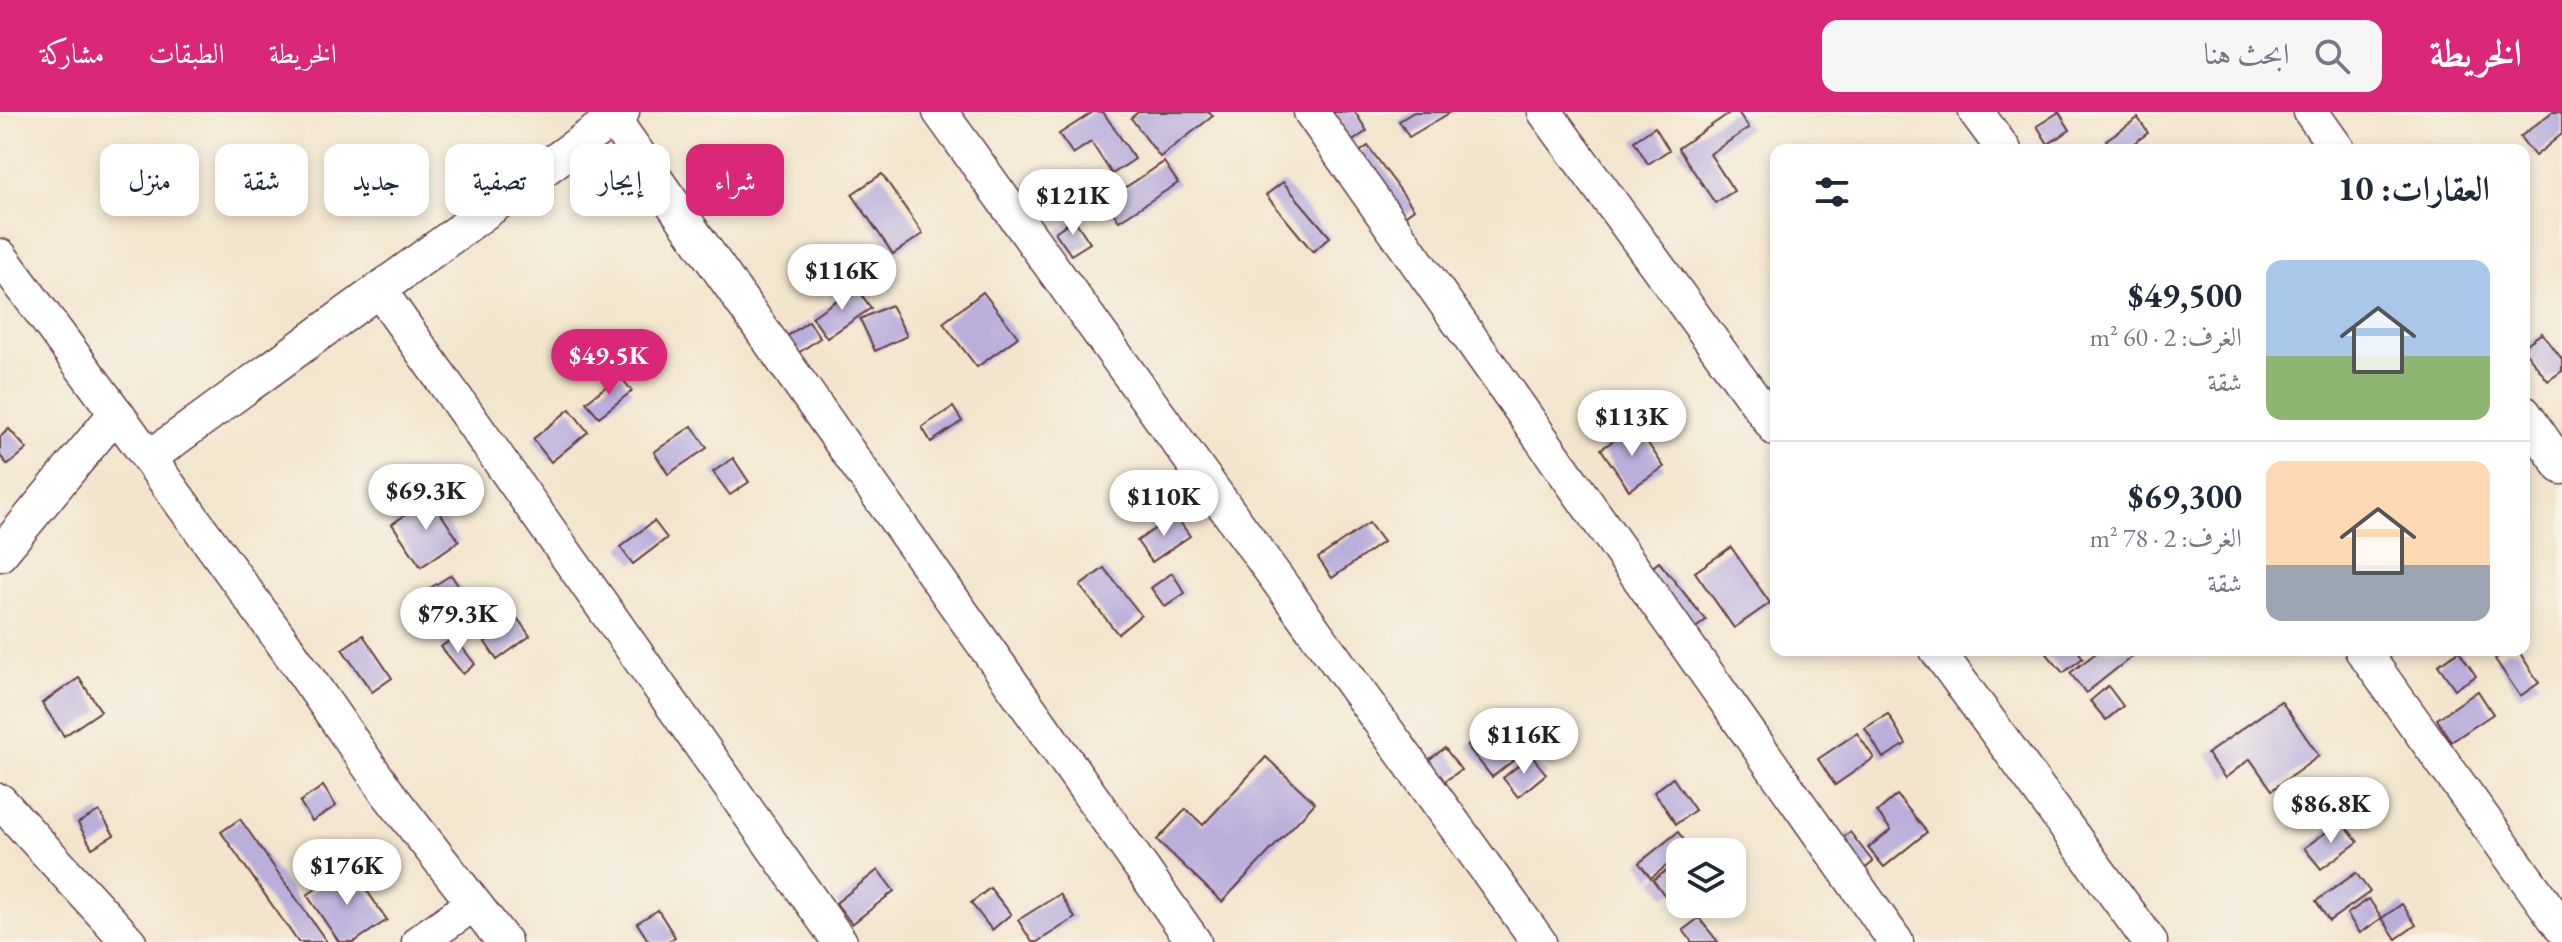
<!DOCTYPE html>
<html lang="ar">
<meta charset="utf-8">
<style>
:root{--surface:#fff;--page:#f6f6f7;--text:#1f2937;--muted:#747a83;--line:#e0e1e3;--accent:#db2777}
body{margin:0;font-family:"EB Garamond",Amiri,serif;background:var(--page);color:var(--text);direction:rtl;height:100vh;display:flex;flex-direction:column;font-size:30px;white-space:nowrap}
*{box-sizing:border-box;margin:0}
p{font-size:26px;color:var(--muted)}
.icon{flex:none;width:44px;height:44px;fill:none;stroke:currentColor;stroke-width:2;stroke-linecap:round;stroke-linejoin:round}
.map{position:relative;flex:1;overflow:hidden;direction:ltr}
.sheet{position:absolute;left:1770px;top:32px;width:760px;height:512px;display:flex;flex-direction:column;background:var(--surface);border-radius:16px;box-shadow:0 4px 12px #0003;direction:rtl}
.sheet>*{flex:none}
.hud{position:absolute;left:24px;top:32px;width:760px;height:72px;direction:rtl;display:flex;gap:16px}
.buttons{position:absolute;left:1666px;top:726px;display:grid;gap:16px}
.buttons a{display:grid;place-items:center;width:80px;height:80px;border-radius:16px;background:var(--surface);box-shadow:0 4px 12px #0003;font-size:40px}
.price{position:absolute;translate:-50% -68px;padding:0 18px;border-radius:28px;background:#fff;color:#222;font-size:26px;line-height:52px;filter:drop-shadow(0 2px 4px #0008)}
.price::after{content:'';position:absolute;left:50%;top:48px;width:24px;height:18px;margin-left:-12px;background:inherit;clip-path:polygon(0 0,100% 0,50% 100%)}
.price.on{background:var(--accent);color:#fff}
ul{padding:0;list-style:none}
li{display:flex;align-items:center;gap:24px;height:200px;padding:0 40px}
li+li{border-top:2px solid var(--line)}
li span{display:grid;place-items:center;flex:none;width:224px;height:160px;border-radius:16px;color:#555}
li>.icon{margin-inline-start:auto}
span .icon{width:96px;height:96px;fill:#fffc;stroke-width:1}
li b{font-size:34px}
h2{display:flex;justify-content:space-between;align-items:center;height:96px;padding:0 40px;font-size:34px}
.chip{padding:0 28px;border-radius:16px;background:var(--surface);box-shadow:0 4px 12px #0003;font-size:28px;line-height:72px}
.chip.on{background:var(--accent);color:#fff}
header{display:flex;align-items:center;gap:48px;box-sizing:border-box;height:112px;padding:0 40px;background:var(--accent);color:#fff}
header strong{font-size:38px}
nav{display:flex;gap:44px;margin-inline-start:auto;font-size:28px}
.search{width:560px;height:72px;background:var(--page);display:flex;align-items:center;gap:20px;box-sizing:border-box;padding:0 28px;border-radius:16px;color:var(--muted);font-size:30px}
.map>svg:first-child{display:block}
</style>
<header>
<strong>الخريطة</strong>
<div class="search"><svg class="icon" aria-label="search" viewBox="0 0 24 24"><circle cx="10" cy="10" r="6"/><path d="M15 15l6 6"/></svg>ابحث هنا</div>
<nav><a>الخريطة</a><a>الطبقات</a><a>مشاركة</a></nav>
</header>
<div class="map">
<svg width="2562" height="830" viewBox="0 0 2562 830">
<rect width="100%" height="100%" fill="#f7f3e8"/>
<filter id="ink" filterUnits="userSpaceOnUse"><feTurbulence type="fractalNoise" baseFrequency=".0125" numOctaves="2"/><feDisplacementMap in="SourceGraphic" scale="16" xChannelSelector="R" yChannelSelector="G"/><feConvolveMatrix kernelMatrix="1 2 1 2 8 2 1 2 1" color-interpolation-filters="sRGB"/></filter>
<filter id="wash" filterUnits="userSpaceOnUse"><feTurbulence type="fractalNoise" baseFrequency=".006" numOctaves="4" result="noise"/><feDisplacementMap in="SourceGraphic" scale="32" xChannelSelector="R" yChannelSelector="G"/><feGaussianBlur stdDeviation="1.8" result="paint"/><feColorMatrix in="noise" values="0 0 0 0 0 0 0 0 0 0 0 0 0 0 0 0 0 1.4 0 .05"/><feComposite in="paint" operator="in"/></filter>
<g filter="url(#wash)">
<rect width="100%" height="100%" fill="#f3e5cd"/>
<g id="blocks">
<g fill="#baafdb">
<polygon points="1093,0 1103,0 1135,47 1112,62 1091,30 1073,42 1059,22"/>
<polygon points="1138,0 1209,0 1213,4 1160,45 1131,6"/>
<polygon points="1316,0 1355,0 1367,19 1341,37"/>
<polygon points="1414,0 1451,0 1409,25 1399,9"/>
<polygon points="1731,0 1738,0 1749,16 1710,42 1734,79 1715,91 1678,36"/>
<polygon points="2059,0 2070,18 2048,32 2037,14"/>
<polygon points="2552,0 2560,0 2562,2 2562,22 2535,44 2520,25"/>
<polygon points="2138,6 2148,21 2124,38 2113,38 2106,28"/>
<polygon points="1655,15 1669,38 1648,52 1634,29"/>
<polygon points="1368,34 1414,97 1394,112 1347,49"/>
<polygon points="1164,50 1178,71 1119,109 1105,89"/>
<polygon points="882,62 923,122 893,142 852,82"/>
<polygon points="1283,70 1330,125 1313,140 1266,83"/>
<polygon points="1074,107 1090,131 1071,143 1055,120"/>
<polygon points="856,175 871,196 827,226 812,205"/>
<polygon points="983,180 1018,225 977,255 943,211"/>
<polygon points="891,193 907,224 875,239 860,207"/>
<polygon points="809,209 820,226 797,242 785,226"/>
<polygon points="2542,221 2562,247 2562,259 2548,269 2524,238 2524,234"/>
<polygon points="620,264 632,279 599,305 586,290"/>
<polygon points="953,295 962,309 931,330 922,315"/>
<polygon points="570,297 588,320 551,350 533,327"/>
<polygon points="692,314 707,336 668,362 654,340"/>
<polygon points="1636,314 1664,355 1629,378 1601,337"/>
<polygon points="9,317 27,337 8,353 0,344 0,325"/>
<polygon points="733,346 749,370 730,383 713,360"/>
<polygon points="430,386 459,429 421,455 392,412"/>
<polygon points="1175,403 1190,424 1152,450 1137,429"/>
<polygon points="654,409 667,426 633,452 620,435"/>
<polygon points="1369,411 1383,430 1332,466 1318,446"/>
<polygon points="1731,435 1770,491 1734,516 1695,460"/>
<polygon points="1659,450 1706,508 1689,521 1642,464"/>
<polygon points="1104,456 1141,503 1118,522 1080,474"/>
<polygon points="1172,461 1185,481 1165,495 1151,476"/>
<polygon points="451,463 464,482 424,508 411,488"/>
<polygon points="518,507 530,524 497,548 485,530"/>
<polygon points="363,523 392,566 372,580 342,537"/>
<polygon points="454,525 475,552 463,562 441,535"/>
<polygon points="2053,538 2077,538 2083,546 2063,561 2047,542"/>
<polygon points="2100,538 2140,538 2086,581 2070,561"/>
<polygon points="2508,538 2518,538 2539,571 2520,584 2495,547"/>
<polygon points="2459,539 2476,564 2455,577 2438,553"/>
<polygon points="79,566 101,599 64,624 42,591"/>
<polygon points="2108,574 2123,594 2106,608 2090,589"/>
<polygon points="2478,579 2493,602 2451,630 2437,607"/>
<polygon points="2281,589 2319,644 2272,678 2250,647 2225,666 2207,642"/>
<polygon points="1507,601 1532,634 1492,665 1467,634"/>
<polygon points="1888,602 1906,632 1883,646 1865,616"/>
<polygon points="1857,621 1874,646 1835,673 1818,647"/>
<polygon points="1445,636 1461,658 1423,684 1408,663"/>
<polygon points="1531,643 1546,662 1518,685 1503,666"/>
<polygon points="1266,645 1315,691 1222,790 1157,728 1186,697 1203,713"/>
<polygon points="1673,666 1695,698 1676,712 1654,680"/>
<polygon points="323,674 336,694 312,709 300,690"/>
<polygon points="1897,683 1927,720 1884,755 1868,736 1891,718 1877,700"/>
<polygon points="99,699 114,723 92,736 78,711"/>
<polygon points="240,707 327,830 298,830 221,720"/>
<polygon points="2342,709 2358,730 2321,757 2304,736"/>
<polygon points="1678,720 1690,736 1680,740 1680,743 1651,766 1639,751"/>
<polygon points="1850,720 1873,750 1857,763 1834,733"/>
<polygon points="1680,749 1680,775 1666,785 1653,768"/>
<polygon points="350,754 387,808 354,830 339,830 307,783"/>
<polygon points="878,758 894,779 852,812 836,791"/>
<polygon points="2356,761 2370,780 2329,809 2316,789"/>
<polygon points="990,776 1011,802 992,818 971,791"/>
<polygon points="1060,782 1075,806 1037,830 1032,830 1018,808"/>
<polygon points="2369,787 2382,806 2360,821 2347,802"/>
<polygon points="2402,792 2416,813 2396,827 2382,806"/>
<polygon points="658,798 675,825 667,830 649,830 637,811"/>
<polygon points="1699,806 1718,830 1692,830 1683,818"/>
</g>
</g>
</g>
<g filter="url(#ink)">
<use href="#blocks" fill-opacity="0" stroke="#633d43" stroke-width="2"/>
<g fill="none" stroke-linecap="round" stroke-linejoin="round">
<g stroke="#633d43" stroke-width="37">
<g id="minor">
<polyline points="940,0 1539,830"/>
<polyline points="1311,0 1896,830"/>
<polyline points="1545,0 1776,317"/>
<polyline points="1976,0 2004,38"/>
<polyline points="2311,0 2338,38"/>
<polyline points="613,7 1194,830"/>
<polyline points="0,144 116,301"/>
<polyline points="379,178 840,830"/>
<polyline points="2524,301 2562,355"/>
<polyline points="149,346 622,0"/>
<polyline points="0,442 116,301 281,528 387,680 504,830"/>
<polyline points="1937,538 2150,830"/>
<polyline points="2362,538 2562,816"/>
<polyline points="0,689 129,830"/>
<polyline points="419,830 473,792"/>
</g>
</g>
<use href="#minor" stroke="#fff" stroke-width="34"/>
</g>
</g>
</svg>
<div class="buttons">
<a><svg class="icon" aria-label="layers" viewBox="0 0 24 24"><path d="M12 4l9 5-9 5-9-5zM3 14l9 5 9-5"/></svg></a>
</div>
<b class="price" style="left:1073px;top:125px">$121K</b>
<b class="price" style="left:842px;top:200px">$116K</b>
<b class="price on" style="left:609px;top:285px">$49.5K</b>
<b class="price" style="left:1632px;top:346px">$113K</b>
<b class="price" style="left:426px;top:420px">$69.3K</b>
<b class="price" style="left:1164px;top:426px">$110K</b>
<b class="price" style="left:458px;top:543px">$79.3K</b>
<b class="price" style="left:1524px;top:664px">$116K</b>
<b class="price" style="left:2331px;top:733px">$86.8K</b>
<b class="price" style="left:347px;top:795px">$176K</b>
<div class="hud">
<a class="chip on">شراء</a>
<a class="chip">إيجار</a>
<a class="chip">تصفية</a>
<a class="chip">جديد</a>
<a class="chip">شقة</a>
<a class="chip">منزل</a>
</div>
<section class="sheet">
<h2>العقارات: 10<svg class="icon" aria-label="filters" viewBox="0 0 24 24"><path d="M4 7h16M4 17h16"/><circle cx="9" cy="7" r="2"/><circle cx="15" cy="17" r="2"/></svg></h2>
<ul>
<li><span style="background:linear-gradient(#a9c7e8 60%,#8fb573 0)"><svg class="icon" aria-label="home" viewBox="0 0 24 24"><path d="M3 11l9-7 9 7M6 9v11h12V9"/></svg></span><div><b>$49,500</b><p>الغرف: 2 · 60 m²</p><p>شقة</p></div></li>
<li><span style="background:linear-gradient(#ffd9b3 65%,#9aa5b1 0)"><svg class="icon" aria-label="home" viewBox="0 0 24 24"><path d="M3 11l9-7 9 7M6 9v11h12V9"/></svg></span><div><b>$69,300</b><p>الغرف: 2 · 78 m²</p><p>شقة</p></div></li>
</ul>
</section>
</div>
